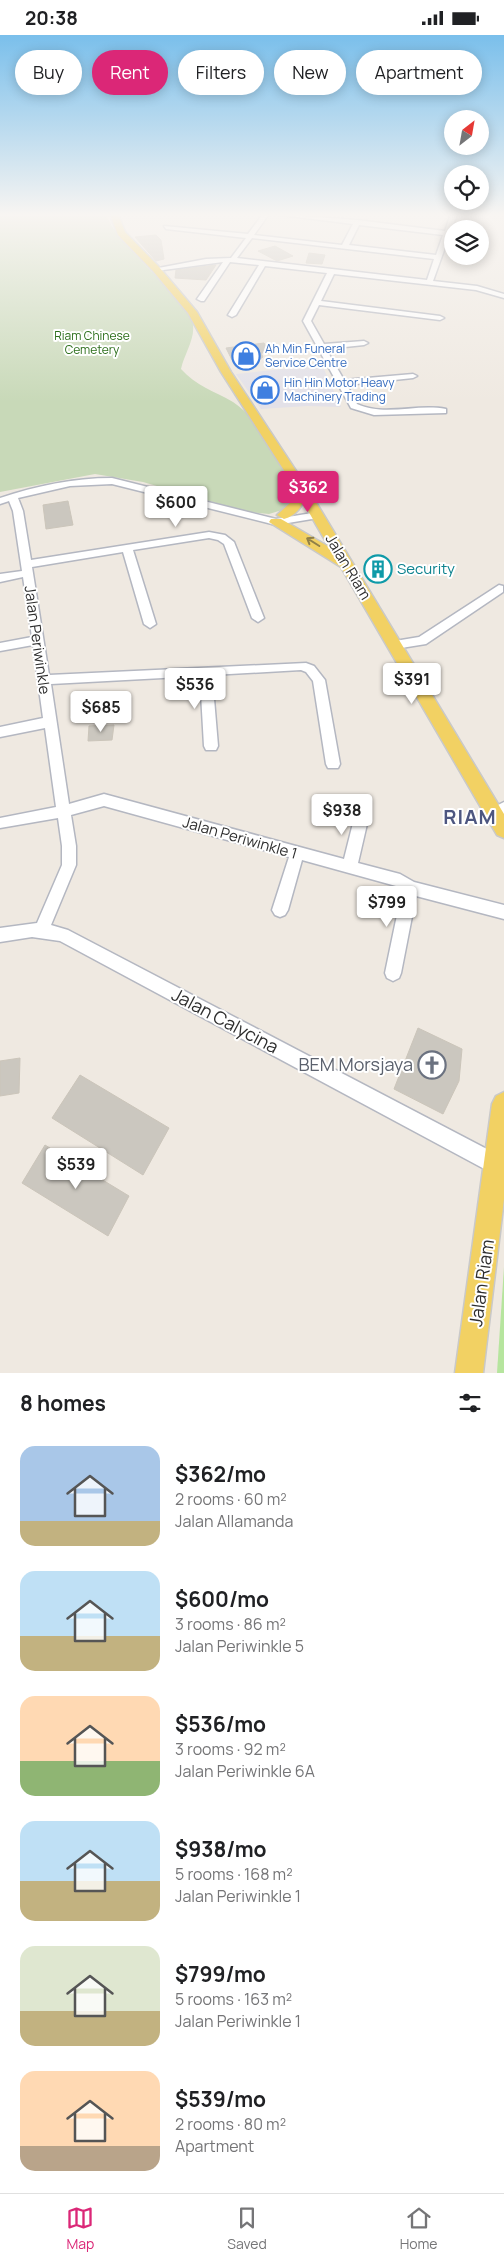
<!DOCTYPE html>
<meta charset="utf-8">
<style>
:root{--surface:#fff;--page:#f2f2f2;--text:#202124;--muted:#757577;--line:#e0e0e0;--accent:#db2777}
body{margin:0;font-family:Manrope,sans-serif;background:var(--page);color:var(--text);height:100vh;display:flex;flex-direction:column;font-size:19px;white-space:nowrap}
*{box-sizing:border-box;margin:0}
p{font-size:16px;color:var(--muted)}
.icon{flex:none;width:28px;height:28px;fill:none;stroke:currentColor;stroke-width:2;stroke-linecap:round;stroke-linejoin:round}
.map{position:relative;height:1338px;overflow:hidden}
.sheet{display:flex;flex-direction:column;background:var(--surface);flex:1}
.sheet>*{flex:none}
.banner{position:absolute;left:15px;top:15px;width:475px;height:45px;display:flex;gap:10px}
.needle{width:32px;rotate:31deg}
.controls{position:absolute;left:444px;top:75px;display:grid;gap:10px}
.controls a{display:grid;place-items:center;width:45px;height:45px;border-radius:50%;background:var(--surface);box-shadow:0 2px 12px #0003;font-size:25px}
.price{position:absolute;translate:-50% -42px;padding:0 11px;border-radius:5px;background:#fff;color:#222;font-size:16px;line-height:32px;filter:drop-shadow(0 1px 2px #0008)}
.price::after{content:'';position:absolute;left:50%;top:30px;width:15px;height:11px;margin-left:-8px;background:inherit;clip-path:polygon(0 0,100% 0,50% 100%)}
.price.active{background:var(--accent);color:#fff}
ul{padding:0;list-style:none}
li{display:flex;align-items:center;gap:15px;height:125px;padding:0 20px}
li span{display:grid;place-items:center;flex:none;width:140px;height:100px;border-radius:15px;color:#555}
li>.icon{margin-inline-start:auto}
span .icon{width:60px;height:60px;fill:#fffc;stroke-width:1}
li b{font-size:21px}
h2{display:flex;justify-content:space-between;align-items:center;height:60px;padding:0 20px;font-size:21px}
.pill{padding:0 18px;border-radius:22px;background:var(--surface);box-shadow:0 2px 12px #0003;font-size:18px;line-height:45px}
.pill.active{background:var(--accent);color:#fff}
.status{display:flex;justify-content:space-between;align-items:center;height:35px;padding:0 25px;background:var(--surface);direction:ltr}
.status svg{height:14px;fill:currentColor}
.tab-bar{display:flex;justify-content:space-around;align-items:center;height:70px;border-top:1px solid var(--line);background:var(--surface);font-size:14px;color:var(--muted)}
.tab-bar a{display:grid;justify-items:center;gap:2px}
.tab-bar .active{color:var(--accent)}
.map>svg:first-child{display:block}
</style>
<div class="status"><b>20:38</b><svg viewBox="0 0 49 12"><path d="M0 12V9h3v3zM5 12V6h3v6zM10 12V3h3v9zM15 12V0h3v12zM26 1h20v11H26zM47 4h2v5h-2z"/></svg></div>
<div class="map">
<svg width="504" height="1338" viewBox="0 0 504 1338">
<rect width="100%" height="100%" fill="#efe9e1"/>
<polygon fill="#e3e1e8" points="322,330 341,372 307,371 261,374 236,339"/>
<polygon fill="#b6e59e" points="504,1232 504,1338 497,1338"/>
<path fill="#c8d9b8" d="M 0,179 L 106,179 C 114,205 164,245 182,270 C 186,276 193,283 193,290 C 195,304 184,320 181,334 C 196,351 214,356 233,367 C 257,383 283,421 291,449 C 292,455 292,462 292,468 L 282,475 L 269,479 L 248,477 L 143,447 L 95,439 L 0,457 Z"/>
<g fill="#cbc7bf" stroke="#cbc5ba">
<polygon points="156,200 161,205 164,224 156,226 135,202"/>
<polygon points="275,211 293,221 277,226 258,216"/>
<polygon points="309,218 325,220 322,229 306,228"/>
<polygon points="216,230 206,245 175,243 176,235"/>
<polygon points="264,308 269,318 261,318 263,322 253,329 235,331 226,313"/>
<polygon points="68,466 73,490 46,494 43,470"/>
<polygon points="114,690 112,705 88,706 89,691"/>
<polygon points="418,993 462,1014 459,1046 443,1079 394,1054"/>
<polygon points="20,1023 19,1058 0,1061 0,1026"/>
<polygon points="80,1040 169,1093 143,1140 52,1083"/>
<polygon points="45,1110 129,1161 108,1201 22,1148"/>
</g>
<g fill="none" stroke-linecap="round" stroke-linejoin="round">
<g stroke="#b4b7c1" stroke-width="3">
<g id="minor">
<path d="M 263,179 L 269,179 L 254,200 L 342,210 L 353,189 L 273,179 L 357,185 L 445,196 L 451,179 L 457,179 L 433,246 L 477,251 L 504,259 L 504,263 L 476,255 L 334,239 L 321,266 L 440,281 L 444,283 L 440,285 L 319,270 L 311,286 L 324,309 L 364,306 L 368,308 L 364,310 L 326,314 L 344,345 L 413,339 L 417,341 L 413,343 L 347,350 L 357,369 C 386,382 417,368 446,374 L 446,378 L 374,380 L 351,373 L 303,286 L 327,238 L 265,231 L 236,280 L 232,282 L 228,280 L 259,230 L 230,227 L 204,266 L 201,266 L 197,264 L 223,227 L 156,236 L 153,234 L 206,224 L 231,223 L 246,203 L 166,194 L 164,191 L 248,199 ZM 359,190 L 443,200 L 436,220 L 349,210 ZM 252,203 L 434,224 L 427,245 L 237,223 Z"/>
<path d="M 112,443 L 276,484 L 318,477 L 323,480 L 318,483 L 276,490 L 112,449 L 70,451 L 18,463 L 23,476 L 31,525 L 209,497 L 225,500 L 234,507 L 264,583 L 258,587 L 252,583 L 224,509 L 218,505 L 209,503 L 133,515 L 156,589 L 150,593 L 144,589 L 123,517 L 32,532 L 49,640 L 306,628 L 314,631 L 325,645 L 340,729 L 338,733 L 328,733 L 326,729 L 313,646 L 306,637 L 301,635 L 212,640 L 218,711 L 216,715 L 206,715 L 204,711 L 200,641 L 51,649 L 69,769 L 104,759 L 344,824 L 356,776 L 358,772 L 363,770 L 368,772 L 370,776 L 358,828 L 400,839 L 414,847 L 504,870 L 504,884 L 416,861 L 401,938 L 399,943 L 393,946 L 387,943 L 385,938 L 402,856 L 396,851 L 302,825 L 288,875 L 285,880 L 280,882 L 275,880 L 272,875 L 289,822 L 104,771 L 71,780 L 76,811 L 76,830 L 51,890 L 68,895 L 504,1123 L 504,1137 L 497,1139 L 490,1137 L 60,906 L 32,902 L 0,907 L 0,893 L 37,888 L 62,830 L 62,811 L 58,783 L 0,793 L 0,783 L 56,772 L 45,693 L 0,702 L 0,692 L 43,683 L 33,610 L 0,616 L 0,608 L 32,602 L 23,542 L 0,547 L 0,539 L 22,536 L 13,476 L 9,466 L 0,469 L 0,463 C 36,451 73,443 112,443 Z"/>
<polygon points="499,550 503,551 503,557 426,609 395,614 389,610 395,606 419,602"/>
<polygon points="504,767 504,780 495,784 490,782 488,778 490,774"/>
</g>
</g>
<g stroke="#c9c9c9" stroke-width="3">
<g id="major">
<path d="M 110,179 L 118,179 L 125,197 L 159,232 L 197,277 L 231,337 L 308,454 L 504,779 L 504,803 L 497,800 L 341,532 L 269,487 L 271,484 L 281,484 L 329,512 L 303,467 C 300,475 292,482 284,484 L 277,480 L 290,468 L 296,454 L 221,337 L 188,278 L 153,236 L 118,200 Z"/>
<polygon points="504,1057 504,1164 483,1338 455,1338 492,1069 496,1061"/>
</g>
</g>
<use href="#minor" fill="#fff" fill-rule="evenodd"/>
<use href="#major" fill="#f2d163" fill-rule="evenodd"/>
</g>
<defs><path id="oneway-shaft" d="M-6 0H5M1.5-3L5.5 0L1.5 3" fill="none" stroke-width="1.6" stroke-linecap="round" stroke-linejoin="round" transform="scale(1.25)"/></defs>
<use stroke="#908048" href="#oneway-shaft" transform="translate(313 507) rotate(-148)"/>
<linearGradient id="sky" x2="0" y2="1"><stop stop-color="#7abfeb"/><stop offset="0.49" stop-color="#f8f5f2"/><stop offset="1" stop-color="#f8f5f2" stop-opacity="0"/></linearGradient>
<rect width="504" height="367" fill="url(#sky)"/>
<defs>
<g id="shop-ring" transform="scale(1.4375)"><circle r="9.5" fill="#fff" stroke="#3f7fe0" stroke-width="1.5"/><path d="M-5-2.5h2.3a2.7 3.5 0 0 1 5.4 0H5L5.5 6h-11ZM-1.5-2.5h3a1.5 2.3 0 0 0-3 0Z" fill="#3f7fe0"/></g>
<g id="building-ring" transform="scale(1.4375)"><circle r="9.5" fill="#fff" stroke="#0f9aa8" stroke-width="1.5"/><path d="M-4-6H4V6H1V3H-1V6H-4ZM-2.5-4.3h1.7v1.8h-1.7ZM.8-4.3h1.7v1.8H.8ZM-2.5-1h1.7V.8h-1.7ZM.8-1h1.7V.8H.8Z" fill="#0f9aa8"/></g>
<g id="church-ring" transform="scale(1.4375)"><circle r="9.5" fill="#fff" stroke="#6b7280" stroke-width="1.5"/><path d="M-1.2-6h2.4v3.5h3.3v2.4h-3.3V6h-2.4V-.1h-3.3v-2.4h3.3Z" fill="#6b7280"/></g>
</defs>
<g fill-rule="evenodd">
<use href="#shop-ring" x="246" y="321"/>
<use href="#shop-ring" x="265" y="355"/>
<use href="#building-ring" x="378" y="534"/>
<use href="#church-ring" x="432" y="1030"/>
</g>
<g text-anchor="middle" stroke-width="4" stroke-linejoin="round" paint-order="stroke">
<g font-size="12" fill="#2c6e1b" stroke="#fff">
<text x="92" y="305">Riam Chinese<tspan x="92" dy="14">Cemetery</tspan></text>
</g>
<g font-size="12" fill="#366cbe" stroke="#fff" text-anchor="start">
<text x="265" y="318">Ah Min Funeral<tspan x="265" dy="14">Service Centre</tspan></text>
<text x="284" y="352">Hin Hin Motor Heavy<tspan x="284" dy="14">Machinery Trading</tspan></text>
</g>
<g font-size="15" fill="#2e2e2e" stroke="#fff">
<text transform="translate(348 532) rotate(59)" y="5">Jalan Riam</text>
<text transform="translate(37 605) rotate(82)" y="5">Jalan Periwinkle</text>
<text transform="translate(240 803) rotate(16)" y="5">Jalan Periwinkle 1</text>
</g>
<g font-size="15" fill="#0d838f" stroke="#fff" text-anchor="start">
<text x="397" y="539">Security</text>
</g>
<g font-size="18" fill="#2e2e2e" stroke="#fff">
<text transform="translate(225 986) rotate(28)" y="6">Jalan Calycina</text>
<text transform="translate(482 1248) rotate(-82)" y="6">Jalan Riam</text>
</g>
<g font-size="18" fill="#5b616d" stroke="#fff" text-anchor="end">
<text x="413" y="1036">BEM Morsjaya</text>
</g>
<g font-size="20" font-weight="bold" letter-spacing="1" fill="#4d5680" stroke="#fff">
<text x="470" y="789">RIAM</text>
</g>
</g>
</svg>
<div class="controls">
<a><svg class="needle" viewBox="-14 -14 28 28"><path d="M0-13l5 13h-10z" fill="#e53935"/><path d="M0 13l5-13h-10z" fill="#757577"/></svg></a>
<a><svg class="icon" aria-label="locate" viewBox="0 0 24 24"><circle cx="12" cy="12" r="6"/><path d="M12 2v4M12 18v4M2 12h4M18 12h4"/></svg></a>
<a><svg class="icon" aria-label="layers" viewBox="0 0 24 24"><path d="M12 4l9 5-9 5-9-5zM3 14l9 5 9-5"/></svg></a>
</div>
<b class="price active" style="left:308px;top:478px">$362</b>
<b class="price" style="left:176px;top:493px">$600</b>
<b class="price" style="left:412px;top:670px">$391</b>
<b class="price" style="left:195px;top:675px">$536</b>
<b class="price" style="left:101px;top:698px">$685</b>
<b class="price" style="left:342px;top:801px">$938</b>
<b class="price" style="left:387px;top:893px">$799</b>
<b class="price" style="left:76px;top:1155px">$539</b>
<div class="banner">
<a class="pill">Buy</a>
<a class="pill active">Rent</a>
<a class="pill">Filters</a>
<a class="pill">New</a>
<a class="pill">Apartment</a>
</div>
</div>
<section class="sheet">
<h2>8 homes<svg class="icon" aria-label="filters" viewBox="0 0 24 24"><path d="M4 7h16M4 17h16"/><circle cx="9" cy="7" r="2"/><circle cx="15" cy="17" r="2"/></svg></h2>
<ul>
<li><span style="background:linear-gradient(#a9c7e8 75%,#c2b280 0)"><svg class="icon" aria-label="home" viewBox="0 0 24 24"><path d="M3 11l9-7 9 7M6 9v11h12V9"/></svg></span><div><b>$362/mo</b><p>2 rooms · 60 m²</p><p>Jalan Allamanda</p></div></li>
<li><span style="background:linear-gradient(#bfe0f5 65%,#c2b280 0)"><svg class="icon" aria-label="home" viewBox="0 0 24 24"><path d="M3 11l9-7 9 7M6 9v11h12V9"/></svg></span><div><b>$600/mo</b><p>3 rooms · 86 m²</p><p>Jalan Periwinkle 5</p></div></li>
<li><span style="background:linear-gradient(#ffd9b3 65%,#8fb573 0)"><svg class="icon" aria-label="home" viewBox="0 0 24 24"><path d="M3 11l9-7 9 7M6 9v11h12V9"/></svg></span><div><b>$536/mo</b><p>3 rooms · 92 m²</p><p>Jalan Periwinkle 6A</p></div></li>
<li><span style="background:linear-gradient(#bfe0f5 60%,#c2b280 0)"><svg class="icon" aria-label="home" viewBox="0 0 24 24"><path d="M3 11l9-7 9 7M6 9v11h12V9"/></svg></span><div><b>$938/mo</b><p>5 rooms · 168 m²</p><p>Jalan Periwinkle 1</p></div></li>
<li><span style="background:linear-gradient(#dfe7d0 65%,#c2b280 0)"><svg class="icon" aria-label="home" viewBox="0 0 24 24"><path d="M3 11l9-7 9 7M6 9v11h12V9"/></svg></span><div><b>$799/mo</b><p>5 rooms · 163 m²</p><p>Jalan Periwinkle 1</p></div></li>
<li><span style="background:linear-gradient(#ffd9b3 75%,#b9a48a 0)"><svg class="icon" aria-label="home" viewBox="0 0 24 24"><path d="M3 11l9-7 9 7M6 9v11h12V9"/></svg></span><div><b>$539/mo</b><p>2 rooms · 80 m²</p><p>Apartment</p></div></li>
</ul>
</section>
<nav class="tab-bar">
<a class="active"><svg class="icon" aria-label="map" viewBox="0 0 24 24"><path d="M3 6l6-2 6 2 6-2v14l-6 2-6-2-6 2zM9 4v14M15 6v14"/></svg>Map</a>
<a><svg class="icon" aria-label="saved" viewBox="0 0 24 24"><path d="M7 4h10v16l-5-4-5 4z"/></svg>Saved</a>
<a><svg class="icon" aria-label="home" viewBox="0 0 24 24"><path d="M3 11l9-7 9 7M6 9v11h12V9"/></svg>Home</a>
</nav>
